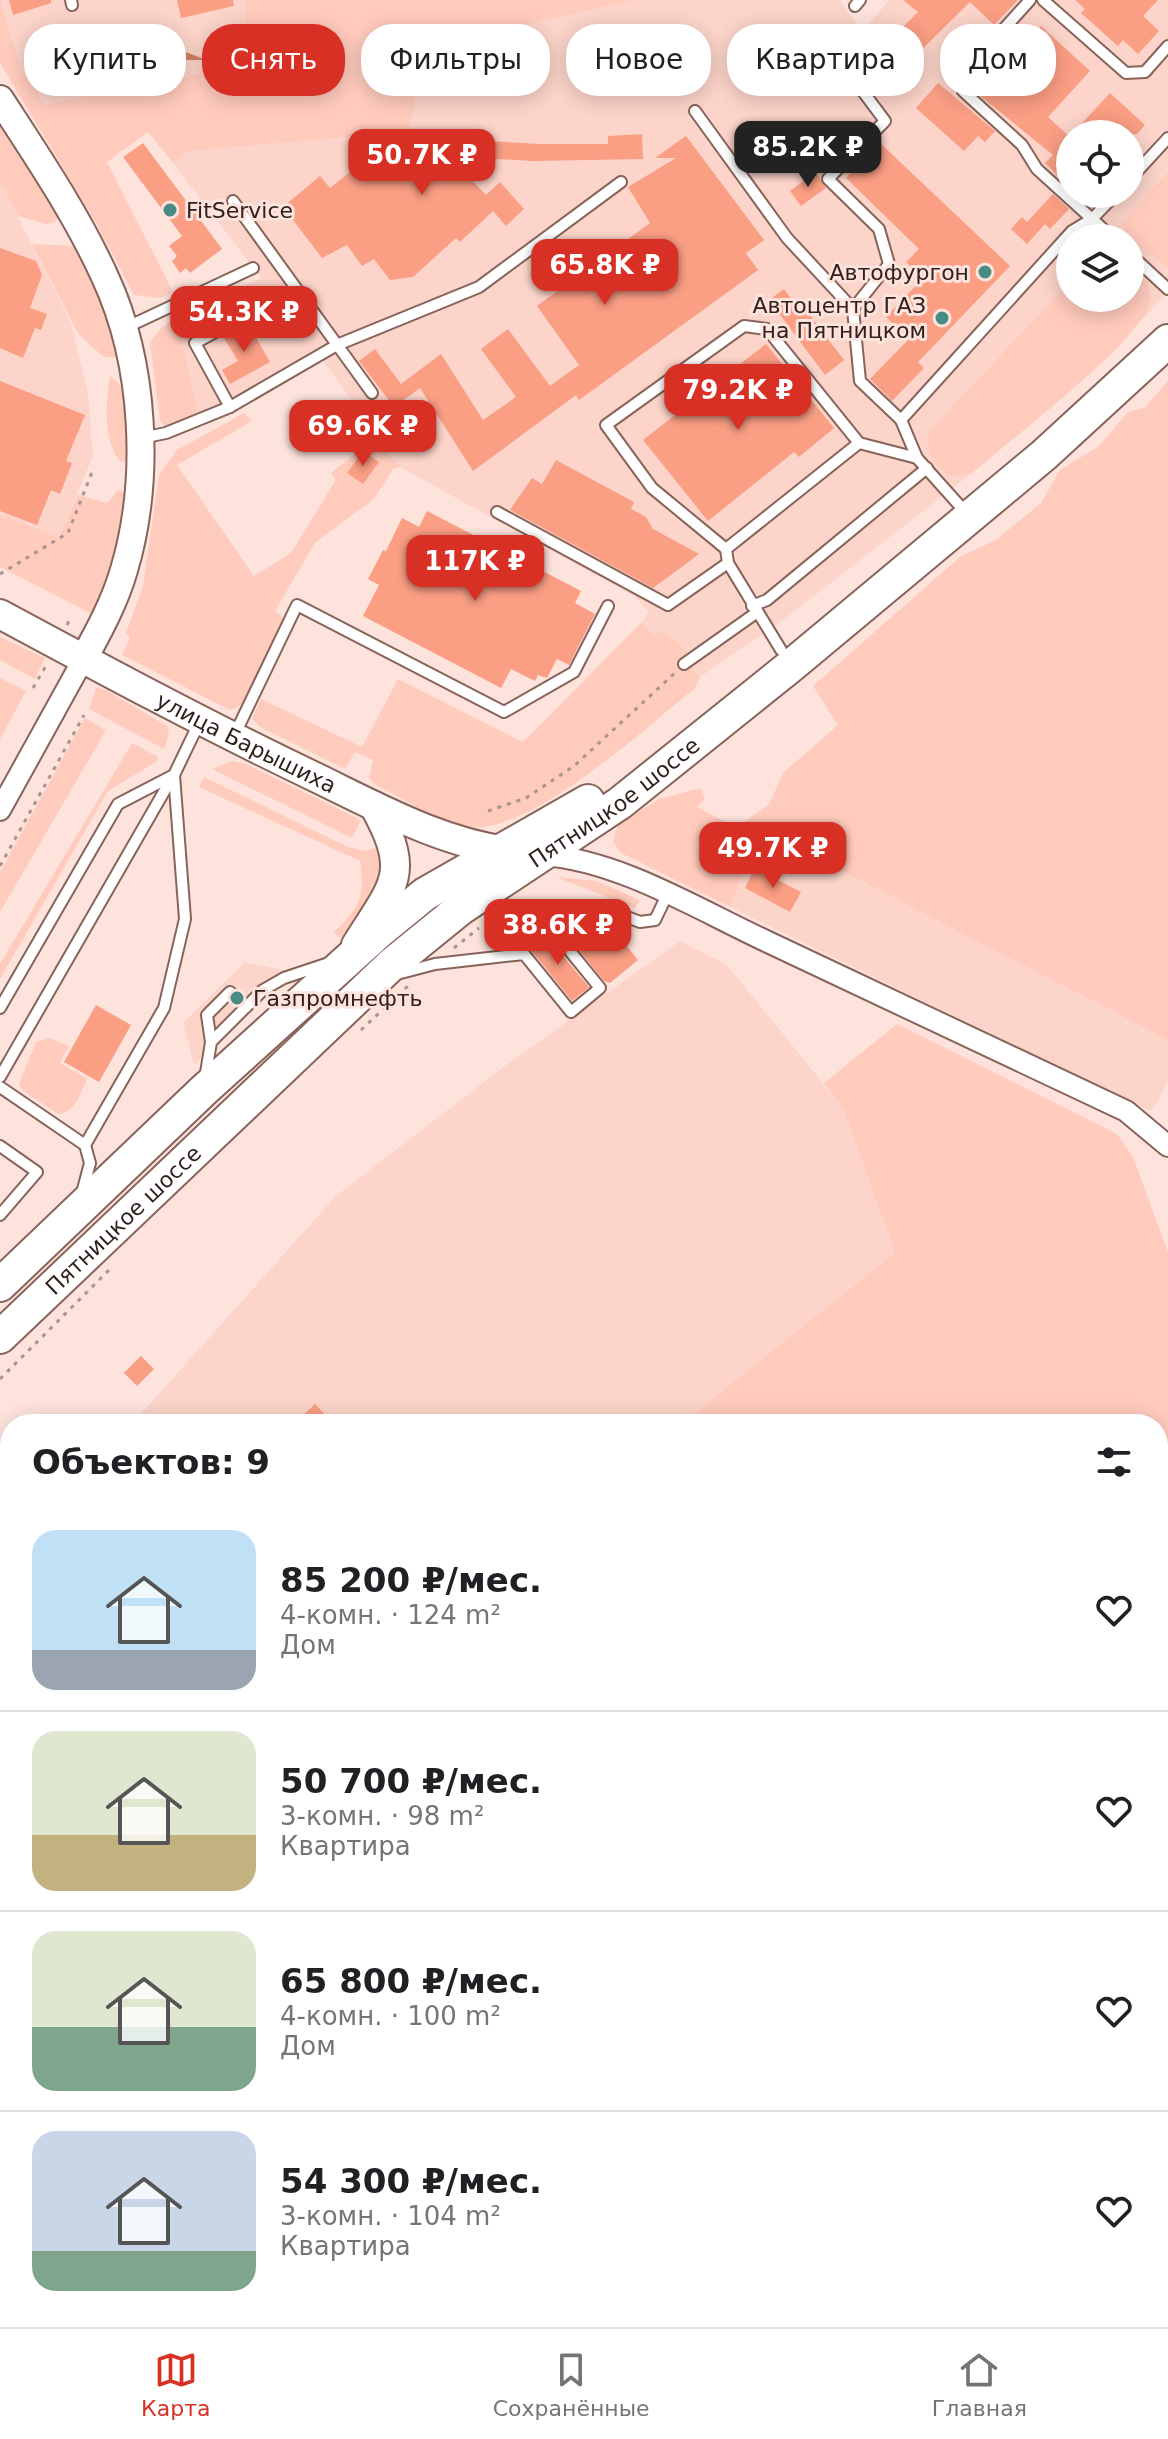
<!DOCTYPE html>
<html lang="ru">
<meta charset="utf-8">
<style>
:root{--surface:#fff;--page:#f6f6f6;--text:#202124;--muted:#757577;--line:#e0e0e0;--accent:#d93025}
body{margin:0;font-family:"DejaVu Sans",sans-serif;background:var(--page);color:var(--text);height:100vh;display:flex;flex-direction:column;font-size:30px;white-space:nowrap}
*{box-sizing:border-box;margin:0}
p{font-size:26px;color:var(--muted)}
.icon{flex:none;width:44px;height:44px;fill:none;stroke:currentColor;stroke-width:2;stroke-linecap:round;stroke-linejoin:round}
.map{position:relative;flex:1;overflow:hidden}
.sheet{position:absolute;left:0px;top:1414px;width:1168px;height:914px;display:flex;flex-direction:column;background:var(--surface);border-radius:32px 32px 0 0;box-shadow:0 4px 20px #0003}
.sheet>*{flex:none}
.banner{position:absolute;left:24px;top:24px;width:1120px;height:72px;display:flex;gap:16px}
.tools{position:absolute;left:1056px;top:120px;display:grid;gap:16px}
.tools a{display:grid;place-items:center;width:88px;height:88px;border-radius:50%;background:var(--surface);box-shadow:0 4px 20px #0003;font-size:40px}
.price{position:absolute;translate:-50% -68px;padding:0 18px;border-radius:16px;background:var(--accent);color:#fff;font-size:26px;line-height:52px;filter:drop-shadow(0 2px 4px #0008)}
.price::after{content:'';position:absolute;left:50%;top:48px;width:24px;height:18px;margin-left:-12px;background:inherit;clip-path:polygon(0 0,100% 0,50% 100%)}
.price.active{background:#222;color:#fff}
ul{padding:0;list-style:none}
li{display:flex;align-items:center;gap:24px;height:200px;padding:0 32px}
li+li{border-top:2px solid var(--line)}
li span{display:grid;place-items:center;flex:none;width:224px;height:160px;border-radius:24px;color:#555}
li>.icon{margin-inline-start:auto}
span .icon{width:96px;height:96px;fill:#fffc;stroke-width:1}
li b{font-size:34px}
h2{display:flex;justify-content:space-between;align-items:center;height:96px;padding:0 32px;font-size:34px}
.chip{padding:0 28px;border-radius:32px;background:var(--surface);box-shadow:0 4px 20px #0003;font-size:28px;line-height:72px}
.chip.active{background:var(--accent);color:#fff}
.menu{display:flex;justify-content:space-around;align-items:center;height:112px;border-top:2px solid var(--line);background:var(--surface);font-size:22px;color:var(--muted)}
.menu a{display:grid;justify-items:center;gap:4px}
.menu .active{color:var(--accent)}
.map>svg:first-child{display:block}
</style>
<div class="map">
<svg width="1168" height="2327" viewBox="0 0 1168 2327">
<rect width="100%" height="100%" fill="#fde3dc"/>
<g fill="#fcd4c9" fill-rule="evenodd">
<polygon points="0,0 246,0 243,65 45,104 21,68"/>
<path d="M 634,0 L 840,0 L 862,32 L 889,0 L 1168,0 L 1168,293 L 1092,370 L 972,473 L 783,620 L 700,677 L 641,623 L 649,612 L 634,596 L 400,467 L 320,356 L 199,415 L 177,319 L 261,278 L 173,163 L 188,151 L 408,132 L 422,70 L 482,35 ZM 1070,134 L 1130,134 L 1130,194 L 1070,194 ZM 1070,238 L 1130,238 L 1130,298 L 1070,298 Z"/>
<polygon points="0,181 71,323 88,393 93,456 59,537 0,515"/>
<polygon points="761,829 1168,1040 1168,1080 1159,1100 1150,1111 730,907"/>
<polygon points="680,941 727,965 843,1108 895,1253 681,1424 132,1424 336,1196 501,1069"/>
<polygon points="245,962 291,972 194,1065 183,1023"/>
<polygon points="10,1613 10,1871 0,1865 0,1629"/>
<polygon points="0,1932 10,1938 10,2262 0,2259"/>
</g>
<g fill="#ffcbbd">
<polygon points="0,0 21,68 45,104 243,65 246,0 634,0 482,35 422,70 408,132 188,151 173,163 148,132 107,162 173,292 160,298 134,295 96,223 0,63"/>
<polygon points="0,121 60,214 55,222 46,224 18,216 0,181"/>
<polygon points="1168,172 1168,268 1125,234 1122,223"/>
<polygon points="32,244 76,246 96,278 121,346 115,357 104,357 79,335"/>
<path d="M 1130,266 C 1141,275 1153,286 1150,302 C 1143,340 1006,443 972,473 L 953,477 C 934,467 923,452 930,430 L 1070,282 L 1070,298 L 1130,298 Z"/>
<polygon points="177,319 199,415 165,427 160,420 150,342 162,327"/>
<path d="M 110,376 L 128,392 L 129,458 L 123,463 C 102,448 106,399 110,376 Z"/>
<polygon points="1168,381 1168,1040 761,829 730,907 621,853 613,842 618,825 659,799 701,788 705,799 697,807 736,828 769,804 784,772 838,725 813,686 961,556 996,540 1041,503 1060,470 1099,446 1128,412 1144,408"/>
<path d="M 244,413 L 252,421 L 177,465 L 254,576 L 291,553 L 336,480 L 331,473 L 376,437 L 400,467 L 393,469 L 374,499 L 315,543 L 275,611 L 287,621 C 275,645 256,704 230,710 L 122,655 L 130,637 L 126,633 L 143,586 L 159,475 L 177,450 Z"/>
<polygon points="118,490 126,493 119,551 96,616 0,567 0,515 59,537 78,495 107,503"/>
<path d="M 641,623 L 655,636 L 662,630 C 675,643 690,645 688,666 L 700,677 L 695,688 C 645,728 528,838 464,827 C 439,823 401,797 376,785 L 369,778 L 373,760 L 355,752 L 345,769 L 260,727 L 252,719 L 261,699 L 362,747 L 398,679 L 523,742 Z"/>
<polygon points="0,637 45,658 35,679 0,660"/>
<polygon points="0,678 26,691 0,739"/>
<polygon points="96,688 106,690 167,726 169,734 164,749 89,709"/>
<polygon points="85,718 106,730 0,912 0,872"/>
<polygon points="132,743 158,757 156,762 108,791 0,979 0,964"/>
<polygon points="232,761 244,763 361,820 352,838 212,769"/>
<path d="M 204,777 L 348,847 L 365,851 L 389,844 L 379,900 L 340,938 L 334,932 C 360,907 365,897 360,861 L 199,787 Z"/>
<polygon points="556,877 597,881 640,900 635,908"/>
<polygon points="897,1024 1117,1134 1133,1157 1168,1252 1168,2105 1158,2107 1158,1424 681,1424 895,1253 843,1108 824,1083"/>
<path d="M 50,1038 L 69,1046 L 60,1063 L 87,1079 C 80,1094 76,1112 58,1114 L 22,1090 L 19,1084 L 36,1042 Z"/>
<polygon points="401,2318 699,2318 621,2327 426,2327"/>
</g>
<path fill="#d67e65" d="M 81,30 L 180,50 L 207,60 L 155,60 L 131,79 L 117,85 L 79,87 C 69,65 58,46 81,30 Z"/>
<g fill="#fa9e84">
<polygon points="9,0 51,0 51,3 13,15"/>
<polygon points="177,0 233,0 234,6 181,18"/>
<polygon points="903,0 1018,0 994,25 970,2 911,60 891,39 918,12"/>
<polygon points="1075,0 1158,0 1143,16 1159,31 1138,54 1123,40 1118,46 1081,13 1085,9"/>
<polygon points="1041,26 1090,71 1048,117 1070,137 1070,188 1045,163 1053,155 979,95"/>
<polygon points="938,83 995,131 985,142 978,136 964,151 916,108"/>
<polygon points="1110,93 1145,125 1137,134 1072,134"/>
<polygon points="408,132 411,135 448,133 449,139 540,144 608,144 608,136 642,134 643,159 533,161 449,156 486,195 500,182 524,209 506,226 493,211 460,242 456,238 413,277 390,280 374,259 362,266 347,245 322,258 283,207 320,176 330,188 379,149 374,134"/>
<polygon points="686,136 764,240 746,253 758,270 579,400 576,395 473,471 420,388 394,407 359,361 375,349 401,384 441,354 483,420 516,397 481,349 508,329 550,386 579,365 537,306 650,223 628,187 676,158 655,158"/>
<polygon points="143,143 222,249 190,273 186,268 180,273 172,261 177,256 169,246 182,236 123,157"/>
<polygon points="880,143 1010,266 918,362 924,368 892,401 870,379 909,339 886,317 923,278 906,262 919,249 846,178"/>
<polygon points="816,172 826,188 801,206 790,191"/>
<polygon points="1053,194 1069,209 1050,229 1045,224 1027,244 1011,229 1022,217 1027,222"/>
<polygon points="0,248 36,261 42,275 30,308 47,314 41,330 35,328 23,358 0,348"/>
<polygon points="784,289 801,313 806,310 844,360 825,375 769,300"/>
<polygon points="248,324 270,362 230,384 222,370 238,361 224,338"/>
<polygon points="766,344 834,428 799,457 794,452 708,521 643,440"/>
<polygon points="0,381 85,415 66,461 72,463 60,494 51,490 37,525 0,511"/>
<polygon points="363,451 379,462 363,484 347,473"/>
<polygon points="556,460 634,502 631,509 646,517 653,529 699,554 653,588 510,510 532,478 542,484"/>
<polygon points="427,511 581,591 575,603 595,614 569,665 557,659 547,678 538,675 535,681 511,669 501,688 363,616 379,585 368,579 383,550 386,551 402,518 419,527"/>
<polygon points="755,868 801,892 790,912 745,888"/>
<polygon points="610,925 638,960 610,983 604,981 579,950"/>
<polygon points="543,932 589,987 572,1001 527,945"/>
<polygon points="96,1005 131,1025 99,1082 64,1062"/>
<polygon points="141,1356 154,1369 137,1386 124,1373"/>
<polygon points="315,1404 334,1424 294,1424"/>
</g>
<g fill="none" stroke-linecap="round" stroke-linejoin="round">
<g stroke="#876359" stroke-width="14">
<g id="service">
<polyline points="71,0 72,5"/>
<polyline points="1030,0 963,74 963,91 1022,145 1037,169 1113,238"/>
<polyline points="1043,0 1126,73 1145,72 1168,46"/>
<polyline points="855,6 860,0"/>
<polyline points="826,42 885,121 828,179 879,229 889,264 853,309 860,381 901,420"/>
<polyline points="695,111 787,238 853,309"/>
<polyline points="1130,179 1168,138"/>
<polyline points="233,201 372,393"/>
<polyline points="1130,254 1168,289"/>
<polyline points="125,328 253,268"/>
<polyline points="230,407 195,343 255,310"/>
<polyline points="141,438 166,433 230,407 337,345 479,287 621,182"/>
<polyline points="497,512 668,605 728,563"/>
<polyline points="968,515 917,458 901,420 1072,231 1092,219 1116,194"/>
<polyline points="726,549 652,488 606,425 744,326 767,329 859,443"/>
<polyline points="752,606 767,600 927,468"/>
<polyline points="781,650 728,563 726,549 859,443 917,458"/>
<polyline points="684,664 756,613"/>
<polyline points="234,736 297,605 504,712 574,672 608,606"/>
<polyline points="397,974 435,964 524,954 571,1012 600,988 565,945 609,910 640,922 655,920 667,895"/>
<polyline points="0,1008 118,804 174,775 199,723"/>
<polyline points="211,1042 207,1015 230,992 246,1007"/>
<polyline points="0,1077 173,776"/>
<polyline points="205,1079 211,1042 263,990 284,978 326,964"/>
<polyline points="0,1087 85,1145 90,1163 82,1193"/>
<polyline points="85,1145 164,1008 185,919 174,775"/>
<polyline points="0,1146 37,1172 0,1215"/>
<polyline points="0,1895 7,1882"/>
<polyline points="1158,2213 1168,2211"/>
</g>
</g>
<g stroke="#876359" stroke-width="24">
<g id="minor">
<polyline points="0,810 84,658"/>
<path d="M 543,855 C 619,860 699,910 768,942 C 887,998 1006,1055 1126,1111 L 1168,1146"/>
<polyline points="0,2298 10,2301"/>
<polyline points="1158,2303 1168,2302"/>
<polyline points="83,2318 121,2327"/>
<polyline points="961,2327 1035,2318"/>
</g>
</g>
<g stroke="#876359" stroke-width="30">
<path id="tertiary" d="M 0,99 C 37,156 77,215 105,277 C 145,363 151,479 124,570 C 115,601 100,629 84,658"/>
</g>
<g stroke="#876359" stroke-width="32">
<g id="secondary">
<path id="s1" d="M 0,614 C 104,670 208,726 315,777 C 379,808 443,844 514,852"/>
<path d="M 356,945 C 394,884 412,874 374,806"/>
</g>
</g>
<g stroke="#876359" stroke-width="36">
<g id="primary">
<polyline points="0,1285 204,1090 381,930 425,894 588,801"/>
<path id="s2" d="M 0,1337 L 391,965 L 460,909 L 620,803 L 792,665 L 1044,455 L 1168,341"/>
</g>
</g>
<g stroke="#aa958e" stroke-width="3" stroke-dasharray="4 6" stroke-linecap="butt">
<polyline points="0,574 68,533 94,467"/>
<polyline points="67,625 71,617"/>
<polyline points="33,688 47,664"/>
<polyline points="488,811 526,798 574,766 676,672"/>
<polyline points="0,866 84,715"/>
<polyline points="454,948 479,928"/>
<polyline points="361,1030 408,986"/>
<polyline points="0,1379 112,1267"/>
</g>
<use href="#service" stroke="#fff" stroke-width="10"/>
<use href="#minor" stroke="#fff" stroke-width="20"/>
<use href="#tertiary" stroke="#fff" stroke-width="26"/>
<use href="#secondary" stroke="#fff" stroke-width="28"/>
<use href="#primary" stroke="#fff" stroke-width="32"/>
</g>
<g fill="#468c85" stroke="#fde3dc" stroke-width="3">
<circle cx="170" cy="210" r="8"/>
<circle cx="985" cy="272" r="8"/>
<circle cx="942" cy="318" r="8"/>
<circle cx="237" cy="998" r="8"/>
</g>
<g text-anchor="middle" stroke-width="6" stroke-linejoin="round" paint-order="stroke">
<g font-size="22" fill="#30211c" stroke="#fde3dc" text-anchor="start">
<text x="186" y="218">FitService</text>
<text x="969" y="280" text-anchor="end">Автофургон</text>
<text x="926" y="313" text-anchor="end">Автоцентр ГАЗ<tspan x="926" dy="25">на Пятницком</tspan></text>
<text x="253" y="1006">Газпромнефть</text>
</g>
<g font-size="22" fill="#30211c" stroke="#fde3dc">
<text dy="8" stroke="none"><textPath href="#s1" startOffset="278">улица Барышиха</textPath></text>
<text dy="8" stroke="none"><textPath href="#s2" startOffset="816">Пятницкое шоссе</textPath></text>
<text dy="8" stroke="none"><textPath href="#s2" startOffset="170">Пятницкое шоссе</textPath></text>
</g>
</g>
</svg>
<div class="tools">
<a><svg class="icon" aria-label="locate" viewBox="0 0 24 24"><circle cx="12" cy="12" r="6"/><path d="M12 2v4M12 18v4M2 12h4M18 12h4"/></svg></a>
<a><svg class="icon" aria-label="layers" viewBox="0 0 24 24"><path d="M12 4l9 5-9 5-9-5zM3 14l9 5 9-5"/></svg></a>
</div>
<b class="price active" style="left:808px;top:189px">85.2K ₽</b>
<b class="price" style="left:422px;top:197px">50.7K ₽</b>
<b class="price" style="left:605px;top:307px">65.8K ₽</b>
<b class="price" style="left:244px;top:354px">54.3K ₽</b>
<b class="price" style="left:738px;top:432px">79.2K ₽</b>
<b class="price" style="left:363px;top:468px">69.6K ₽</b>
<b class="price" style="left:475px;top:603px">117K ₽</b>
<b class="price" style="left:773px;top:890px">49.7K ₽</b>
<b class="price" style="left:558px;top:967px">38.6K ₽</b>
<div class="banner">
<a class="chip">Купить</a>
<a class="chip active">Снять</a>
<a class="chip">Фильтры</a>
<a class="chip">Новое</a>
<a class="chip">Квартира</a>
<a class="chip">Дом</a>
</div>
<section class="sheet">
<h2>Объектов: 9<svg class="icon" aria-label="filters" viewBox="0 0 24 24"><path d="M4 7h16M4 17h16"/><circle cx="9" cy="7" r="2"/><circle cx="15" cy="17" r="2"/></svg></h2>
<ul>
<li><span style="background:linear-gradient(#bfe0f5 75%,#9aa5b1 0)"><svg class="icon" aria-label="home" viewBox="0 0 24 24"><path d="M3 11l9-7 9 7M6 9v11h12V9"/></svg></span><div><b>85 200 ₽/мес.</b><p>4-комн. · 124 m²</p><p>Дом</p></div><svg class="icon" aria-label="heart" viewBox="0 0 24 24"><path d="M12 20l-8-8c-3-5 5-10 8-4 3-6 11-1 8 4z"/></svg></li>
<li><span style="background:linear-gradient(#dfe7d0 65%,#c2b280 0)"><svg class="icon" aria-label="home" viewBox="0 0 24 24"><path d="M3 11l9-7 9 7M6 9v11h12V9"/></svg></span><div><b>50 700 ₽/мес.</b><p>3-комн. · 98 m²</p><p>Квартира</p></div><svg class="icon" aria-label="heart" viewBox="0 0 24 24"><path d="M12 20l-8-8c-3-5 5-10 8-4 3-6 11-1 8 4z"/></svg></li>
<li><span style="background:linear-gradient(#dfe7d0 60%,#7fa58c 0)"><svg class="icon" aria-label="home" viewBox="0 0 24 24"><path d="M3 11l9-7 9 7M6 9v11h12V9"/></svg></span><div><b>65 800 ₽/мес.</b><p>4-комн. · 100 m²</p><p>Дом</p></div><svg class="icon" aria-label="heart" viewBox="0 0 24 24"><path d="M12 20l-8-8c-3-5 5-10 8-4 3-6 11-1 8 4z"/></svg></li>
<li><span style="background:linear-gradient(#c9d6e8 75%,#7fa58c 0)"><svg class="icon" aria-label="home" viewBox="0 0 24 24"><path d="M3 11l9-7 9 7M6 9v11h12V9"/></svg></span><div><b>54 300 ₽/мес.</b><p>3-комн. · 104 m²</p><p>Квартира</p></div><svg class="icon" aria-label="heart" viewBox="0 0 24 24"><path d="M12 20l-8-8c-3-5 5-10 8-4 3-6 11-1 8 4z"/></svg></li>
</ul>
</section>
</div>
<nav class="menu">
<a class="active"><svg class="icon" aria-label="map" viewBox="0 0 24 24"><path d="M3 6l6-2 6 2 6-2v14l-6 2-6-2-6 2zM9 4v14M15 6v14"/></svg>Карта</a>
<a><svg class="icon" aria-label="saved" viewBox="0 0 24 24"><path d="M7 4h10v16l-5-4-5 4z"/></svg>Сохранённые</a>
<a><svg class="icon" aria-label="home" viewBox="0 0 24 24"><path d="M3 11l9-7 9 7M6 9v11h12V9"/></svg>Главная</a>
</nav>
